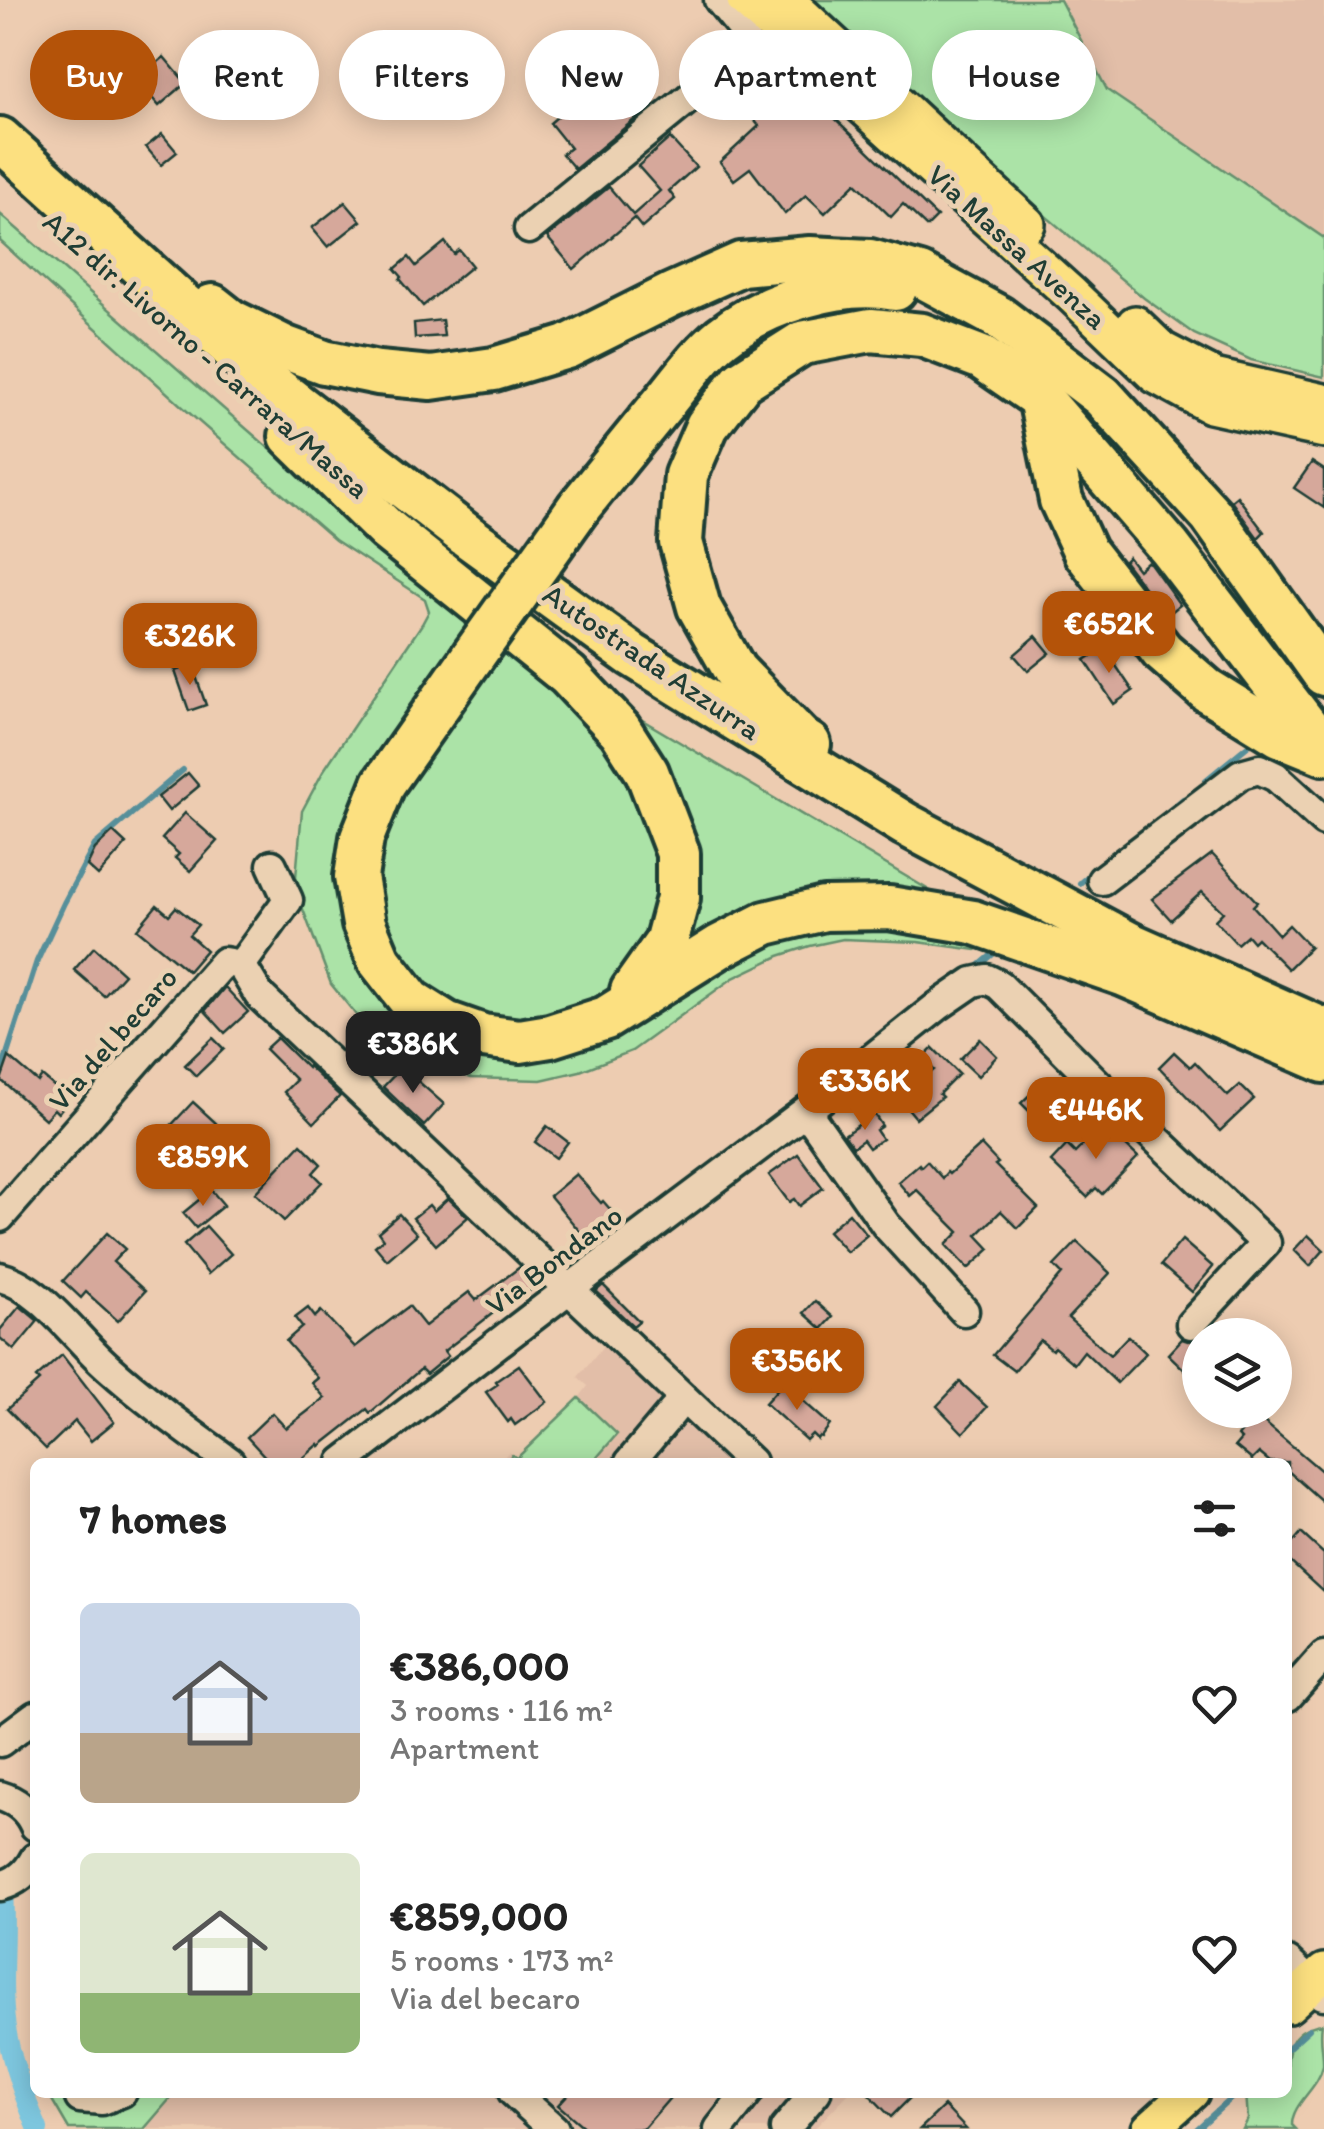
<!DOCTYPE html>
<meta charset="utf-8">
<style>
:root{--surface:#fff;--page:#f2f2f2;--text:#222;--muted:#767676;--accent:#b45309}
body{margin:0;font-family:Itim,sans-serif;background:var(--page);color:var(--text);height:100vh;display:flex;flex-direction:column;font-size:38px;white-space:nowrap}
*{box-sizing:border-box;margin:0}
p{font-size:32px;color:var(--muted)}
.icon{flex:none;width:55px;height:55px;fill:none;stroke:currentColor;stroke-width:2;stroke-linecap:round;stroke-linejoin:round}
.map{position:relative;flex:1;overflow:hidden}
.sheet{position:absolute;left:30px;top:1458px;width:1262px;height:640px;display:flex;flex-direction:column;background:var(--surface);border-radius:15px;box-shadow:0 5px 25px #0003}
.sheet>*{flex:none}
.guide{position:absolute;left:30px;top:30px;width:1265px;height:90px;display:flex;gap:20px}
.controls{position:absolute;left:1182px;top:1318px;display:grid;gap:20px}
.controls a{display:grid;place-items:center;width:110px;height:110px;border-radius:50%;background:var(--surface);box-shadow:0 5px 25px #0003;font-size:50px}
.price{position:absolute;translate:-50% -85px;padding:0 22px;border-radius:20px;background:var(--accent);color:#fff;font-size:32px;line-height:65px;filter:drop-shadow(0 2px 5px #0008)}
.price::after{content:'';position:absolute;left:50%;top:60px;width:30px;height:22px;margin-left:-15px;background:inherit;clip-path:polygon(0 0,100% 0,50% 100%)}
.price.current{background:#222;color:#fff}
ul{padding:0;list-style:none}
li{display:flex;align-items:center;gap:30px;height:250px;padding:0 50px}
li span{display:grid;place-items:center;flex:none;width:280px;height:200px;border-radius:15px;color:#555}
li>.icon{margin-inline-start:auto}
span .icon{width:120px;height:120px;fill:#fffc;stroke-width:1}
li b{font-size:42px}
h2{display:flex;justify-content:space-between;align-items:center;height:120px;padding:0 50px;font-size:42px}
.pill{padding:0 35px;border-radius:45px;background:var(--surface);box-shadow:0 5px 25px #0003;font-size:35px;line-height:90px}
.pill.current{background:var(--accent);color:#fff}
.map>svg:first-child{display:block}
</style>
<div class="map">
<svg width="1324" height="2129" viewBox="0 0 1324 2129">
<rect width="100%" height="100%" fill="#edccb1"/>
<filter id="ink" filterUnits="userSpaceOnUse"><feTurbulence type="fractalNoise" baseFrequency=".01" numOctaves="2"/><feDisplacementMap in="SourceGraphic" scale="20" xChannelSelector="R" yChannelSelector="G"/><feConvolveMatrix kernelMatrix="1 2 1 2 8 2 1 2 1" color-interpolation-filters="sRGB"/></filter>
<g filter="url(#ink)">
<g fill="#e2bea8">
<polygon points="1060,0 1324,0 1324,238 1107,90"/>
<polygon points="607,1341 739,1462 499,1462 509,1452 517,1458 579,1398 588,1386 578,1377"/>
<polygon points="48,2093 849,2093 814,2129 69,2129"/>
</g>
<g fill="#abe3a7" stroke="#65906e" stroke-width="2.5">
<polygon points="806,0 1060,0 1107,90 1324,238 1324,377 1251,360 1194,334 1144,298 999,177"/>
<polygon points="0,214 264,444 354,518 486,616 346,853 432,1028 638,1008 817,922 995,939 976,950 918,942 843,939 810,946 779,956 733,978 632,1051 580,1071 541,1080 471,1078 427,1061 365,1026 331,984 295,888 302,811 324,770 422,624 429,611 425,599 335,540 196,419 0,241"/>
<polygon points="504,635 645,782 668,903 615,996 535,1029 441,1009 374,923 376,826"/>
<polygon points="617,705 951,903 693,949 679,933"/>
<polygon points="579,1398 617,1434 593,1462 505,1462 512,1455 517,1458"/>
<path d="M 1322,2024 C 1319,2040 1324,2053 1323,2066 C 1318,2089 1292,2103 1292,2125 L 1296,2129 L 1243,2129 L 1248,2119 L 1246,2093 L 1288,2092 C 1288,2060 1281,2030 1322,2024 Z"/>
<polygon points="48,2093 133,2097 138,2093 175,2093 144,2129 69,2129"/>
</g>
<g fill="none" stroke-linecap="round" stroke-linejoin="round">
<g stroke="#578f9a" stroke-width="6">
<polyline points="1206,780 1250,744"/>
<polyline points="1157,821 1183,799"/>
<polyline points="1080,883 1094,871"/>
<polyline points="974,970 999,949"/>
<polyline points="0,1076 37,961 64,903 95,845 183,770"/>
<polyline points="0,1992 4,1995"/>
<polyline points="1288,2048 1309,2029"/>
<polyline points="1197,2129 1238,2092"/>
</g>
<path stroke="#7dc6de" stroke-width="20" d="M 3,1893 C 6,1932 1,1971 4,2010 C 7,2052 22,2091 38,2129"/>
</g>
<g fill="#d6a89b" stroke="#1f3d34" stroke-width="2.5">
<polygon points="709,35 721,48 706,62 694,47"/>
<polygon points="164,57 186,83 159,106 137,80"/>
<polygon points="766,60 806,108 815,99 937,217 927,227 903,204 891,217 856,183 825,213 806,195 785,214 750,168 734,180 720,162 759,126 729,90"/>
<polygon points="614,67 624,79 628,75 652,105 575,169 562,154 570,148 550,123 585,93 579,86 592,75 604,75"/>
<polygon points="162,134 177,152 161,165 146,147"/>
<polygon points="670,138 696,167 669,191 675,199 642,228 634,218 574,269 547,237 609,187 633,215 660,191 638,166"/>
<polygon points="345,202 361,221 328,247 312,228"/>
<polygon points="445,242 454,254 459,250 472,266 423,306 400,279 402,277 395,269 409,257 416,266"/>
<polygon points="442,320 444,336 415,338 414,323"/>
<polygon points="1312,462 1324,470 1324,508 1294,488"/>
<polygon points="1237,496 1264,532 1258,538 1231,501"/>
<polygon points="1128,557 1138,570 1147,562 1150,563 1180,605 1166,616 1124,561"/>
<polygon points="1036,636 1050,653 1028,671 1014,655"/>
<polygon points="1104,648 1133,691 1114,704 1085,660"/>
<polygon points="192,665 206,705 189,711 175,671"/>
<polygon points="188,773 199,786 169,811 158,797"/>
<polygon points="185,813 217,841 190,871 175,858 179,854 162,839"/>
<polygon points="113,832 126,844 98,876 87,866 95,849"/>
<polygon points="1212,854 1257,902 1253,906 1279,935 1289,925 1310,947 1288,969 1257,938 1253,942 1247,935 1237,944 1215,920 1223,912 1202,892 1171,920 1152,899"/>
<polygon points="157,905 169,915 176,907 198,925 189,935 206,950 188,971 137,929"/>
<polygon points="94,947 124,974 104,996 74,970"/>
<polygon points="225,987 248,1012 225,1033 205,1011"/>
<polygon points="213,1038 224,1049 196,1076 185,1065"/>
<polygon points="277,1038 307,1068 308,1066 340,1096 314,1123 284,1092 296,1080 265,1049"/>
<polygon points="980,1039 997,1056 978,1076 960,1059"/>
<polygon points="933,1048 959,1074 939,1094 942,1097 916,1118 906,1106 916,1099 909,1090 934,1070 922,1059"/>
<polygon points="1174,1052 1190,1067 1195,1062 1228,1096 1240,1085 1254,1099 1220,1131 1159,1067"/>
<polygon points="9,1057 38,1082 42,1076 69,1099 58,1113 54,1109 45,1119 1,1080"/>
<polygon points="402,1067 444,1104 424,1126 383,1087"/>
<polygon points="1042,1083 1065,1108 1045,1127 1021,1103"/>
<polygon points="193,1102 216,1123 187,1153 165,1132"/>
<polygon points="874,1114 882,1126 876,1130 882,1139 869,1148 863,1140 853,1147 844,1135"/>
<polygon points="1103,1124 1138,1157 1102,1194 1096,1188 1087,1197 1051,1162 1067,1145 1075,1153"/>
<polygon points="547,1126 568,1142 556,1158 535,1142"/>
<polygon points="301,1144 321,1164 313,1173 322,1182 284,1221 255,1193"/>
<polygon points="981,1145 998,1163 995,1165 1038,1208 1018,1228 1001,1211 977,1235 990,1249 968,1269 946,1245 959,1232 917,1190 910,1196 898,1182 919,1164 921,1167 927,1161 942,1178 947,1172 949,1174"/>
<polygon points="798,1154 823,1188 799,1206 794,1199 789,1202 769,1175"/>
<polygon points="576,1174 601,1203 603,1201 616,1216 605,1225 609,1231 592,1246 550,1196"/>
<polygon points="211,1190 224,1205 196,1228 183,1213"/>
<polygon points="448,1198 468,1217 436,1245 413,1218 429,1205 434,1211"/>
<polygon points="849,1213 867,1235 847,1252 828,1231"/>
<polygon points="399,1214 417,1234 387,1260 375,1246 383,1239 378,1232"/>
<polygon points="206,1226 231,1254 208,1274 184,1245"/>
<polygon points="107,1233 125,1249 113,1262 145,1291 118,1321 86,1292 81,1298 63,1281"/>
<polygon points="1308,1235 1324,1250 1310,1266 1294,1250"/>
<polygon points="1182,1240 1213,1267 1192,1292 1161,1265"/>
<polygon points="1077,1242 1110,1273 1068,1318 1110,1355 1128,1336 1146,1353 1117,1383 1084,1351 1074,1364 1054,1347 1052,1350 1040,1340 1014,1371 993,1355 1062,1274 1054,1266"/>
<polygon points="520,1267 538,1284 513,1304 510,1300 444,1351 448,1356 426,1374 421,1369 370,1413 367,1409 320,1446 319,1444 299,1462 270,1462 247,1437 272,1413 286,1428 325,1398 312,1383 318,1378 286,1341 302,1327 295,1318 308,1308 315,1317 321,1311 355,1347 409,1306 425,1326 469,1292 476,1300"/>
<polygon points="603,1285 639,1321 633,1326 596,1291"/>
<polygon points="815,1301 833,1317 822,1329 804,1313"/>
<polygon points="20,1306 38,1321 14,1350 0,1338 0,1330"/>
<polygon points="1182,1339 1188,1341 1197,1340 1200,1343 1200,1385 1168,1354"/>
<polygon points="62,1355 114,1422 91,1441 75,1421 46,1449 7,1409 39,1381 36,1378"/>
<polygon points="519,1365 547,1402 515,1425 511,1419 508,1422 486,1392 498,1384 496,1381"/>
<polygon points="960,1382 987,1407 963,1433 937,1406"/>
<polygon points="783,1383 830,1425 821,1437 819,1436 817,1439 812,1434 806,1440 765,1403"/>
<polygon points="1241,1410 1250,1410 1324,1473 1324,1503 1288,1471 1288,1462 1270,1462 1259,1453 1252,1460 1235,1446 1241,1439 1238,1436 1243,1430 1232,1421"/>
<polygon points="1301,1533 1324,1554 1324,1593 1288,1560 1288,1548"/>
<polygon points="570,2092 675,2092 643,2129 586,2129 558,2105"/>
<polygon points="867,2092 916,2092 891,2117"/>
<polygon points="944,2106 966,2129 920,2129"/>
</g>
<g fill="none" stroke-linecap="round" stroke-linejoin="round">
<g stroke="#1f3d34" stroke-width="35">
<g id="minor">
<polyline points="529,229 726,68 742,52 745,32 719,0"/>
<polyline points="272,865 288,900 241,965 259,995 751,1462"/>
<polyline points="1102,880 1241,774 1259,769 1276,777 1324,821"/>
<polyline points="806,1111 886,1225 964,1311"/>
<polyline points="0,1217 224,962 241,965"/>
<path d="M 0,1277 C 41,1287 76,1339 107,1366 C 146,1401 188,1431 230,1462"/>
<polyline points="343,1462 569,1289 806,1111 938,1006 973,982 987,979 999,985 1099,1085 1266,1243 1191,1324"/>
<polyline points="630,1462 673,1411"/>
<polyline points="1288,1696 1324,1655"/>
<polyline points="0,1742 35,1716"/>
<path d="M 0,1796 C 17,1801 28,1810 35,1826"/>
<path d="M 0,1886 C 17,1882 27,1873 35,1858"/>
<polyline points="1288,1962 1323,1995"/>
<polyline points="513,2092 554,2129"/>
<polyline points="80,2098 102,2100 122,2092"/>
<polyline points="719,2129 748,2092"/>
<polyline points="785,2129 816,2092"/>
</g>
</g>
<g stroke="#1f3d34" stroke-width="42">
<g id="major">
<polyline points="745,0 1072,295 1155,375 1210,405 1324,430"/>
<polyline points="786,0 1027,224"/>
<polyline points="1135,324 1162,350 1214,377 1324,402"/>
<polyline points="1288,2005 1324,1972"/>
<polyline points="1150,2129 1191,2092"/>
</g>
</g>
<g stroke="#1f3d34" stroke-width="50">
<g id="highway">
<polyline points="0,139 274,387 466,535 632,655 905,824 1130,944 1324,1030"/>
<polyline points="212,306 231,321 286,348 324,362 378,373 431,378 494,369 567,347 671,295 741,264 810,258 870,261 920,275 998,317 1102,396 1211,515 1324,674"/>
<polyline points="1040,398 1169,547 1324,749"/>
<polyline points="291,436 386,529 568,675 620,730 647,772 678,853 678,898 666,943 632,991"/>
<path d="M 579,507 C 608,471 637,435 666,400 C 683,379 701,354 722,337 C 765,303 841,278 895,289"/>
<polyline points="473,656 384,783 362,838 356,877 364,924 379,960 411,1001 446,1023 483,1036 520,1041 550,1036 606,1018 719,947 766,923 824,909 889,908 973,922 1125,975 1324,1061"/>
<polyline points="809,744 801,739 735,671 699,607 681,542 686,475 707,426 742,381 802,343 871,330 922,335 982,358 1040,398 1061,500 1085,552 1162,651 1207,690 1280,735 1324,753"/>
</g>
</g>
<use href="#minor" stroke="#ebd1b2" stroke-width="28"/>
<use href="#major" stroke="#fce080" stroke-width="35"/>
<use href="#highway" stroke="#fce080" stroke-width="42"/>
<g stroke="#1f3d34" stroke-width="50" stroke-linecap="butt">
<polyline id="highway-bridge" points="473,656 579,507"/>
</g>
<use href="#highway-bridge" stroke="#fce080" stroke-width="42"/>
</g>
</g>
<g text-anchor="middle" stroke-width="10" stroke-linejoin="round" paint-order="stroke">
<g font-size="30" fill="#1f3d34" stroke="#ebd1b2">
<text transform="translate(1017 247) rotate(42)" y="10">Via Massa Avenza</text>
<text transform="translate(206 355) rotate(41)" y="10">A12 dir. Livorno - Carrara/Massa</text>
<text transform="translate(652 662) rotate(34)" y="10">Autostrada Azzurra</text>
<text transform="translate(113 1039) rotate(-49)" y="10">Via del becaro</text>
<text transform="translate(554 1260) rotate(-37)" y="10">Via Bondano</text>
</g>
</g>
</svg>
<div class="controls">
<a><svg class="icon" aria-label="layers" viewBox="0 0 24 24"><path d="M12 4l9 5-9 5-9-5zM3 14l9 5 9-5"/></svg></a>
</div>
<b class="price" style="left:1109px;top:676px">€652K</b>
<b class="price" style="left:190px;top:688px">€326K</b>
<b class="price current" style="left:413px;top:1096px">€386K</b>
<b class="price" style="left:865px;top:1133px">€336K</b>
<b class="price" style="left:1096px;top:1162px">€446K</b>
<b class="price" style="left:203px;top:1209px">€859K</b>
<b class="price" style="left:797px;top:1413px">€356K</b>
<div class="guide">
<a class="pill current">Buy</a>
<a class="pill">Rent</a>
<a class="pill">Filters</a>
<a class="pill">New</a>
<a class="pill">Apartment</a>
<a class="pill">House</a>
</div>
<section class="sheet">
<h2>7 homes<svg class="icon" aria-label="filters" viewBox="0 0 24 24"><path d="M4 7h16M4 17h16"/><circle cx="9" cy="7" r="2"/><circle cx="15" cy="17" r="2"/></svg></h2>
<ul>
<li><span style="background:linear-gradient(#c9d6e8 65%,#b9a48a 0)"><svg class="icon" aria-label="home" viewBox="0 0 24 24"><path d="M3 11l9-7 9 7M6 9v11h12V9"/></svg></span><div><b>€386,000</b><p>3 rooms · 116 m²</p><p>Apartment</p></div><svg class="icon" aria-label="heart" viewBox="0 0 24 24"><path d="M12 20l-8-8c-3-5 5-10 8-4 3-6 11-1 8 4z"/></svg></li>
<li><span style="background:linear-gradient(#dfe7d0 70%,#8fb573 0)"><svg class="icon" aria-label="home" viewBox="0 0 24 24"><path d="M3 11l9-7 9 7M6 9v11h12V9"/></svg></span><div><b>€859,000</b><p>5 rooms · 173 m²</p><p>Via del becaro</p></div><svg class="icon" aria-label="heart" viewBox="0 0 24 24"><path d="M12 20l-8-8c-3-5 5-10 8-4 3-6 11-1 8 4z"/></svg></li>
</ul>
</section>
</div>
